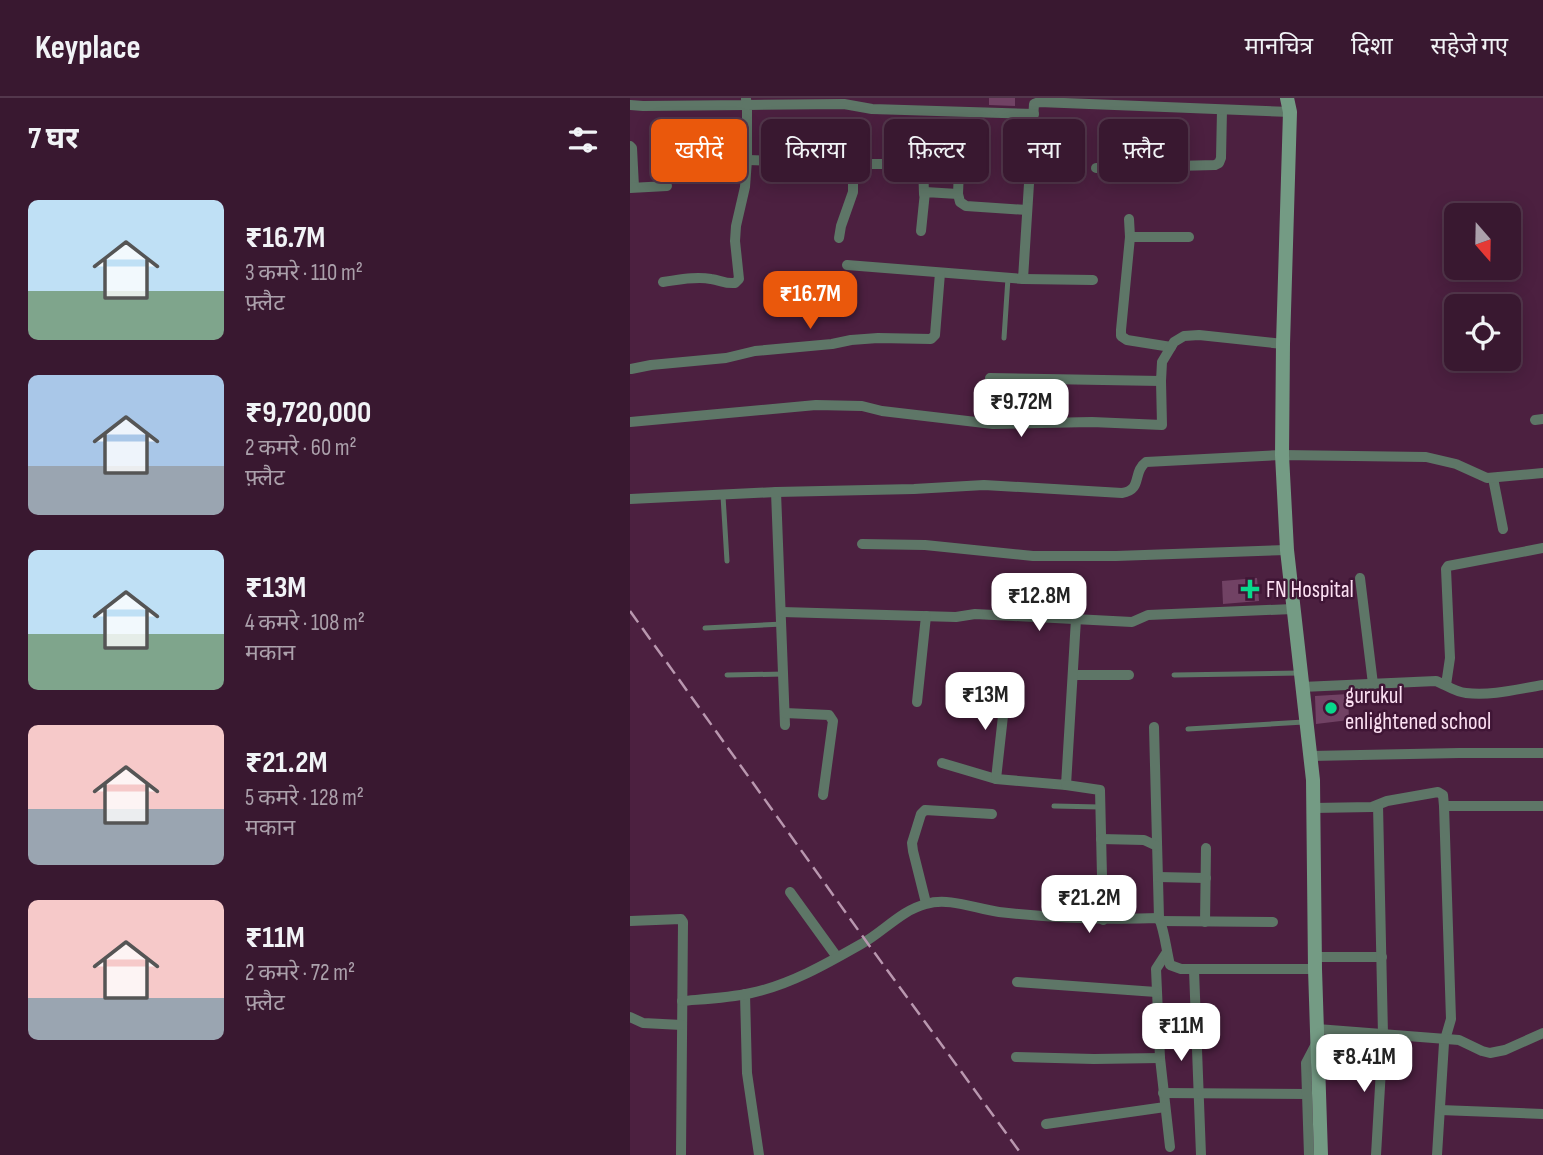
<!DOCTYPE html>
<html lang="hi">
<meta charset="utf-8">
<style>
:root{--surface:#391830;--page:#44253c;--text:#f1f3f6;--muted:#aba0ab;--line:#53374c;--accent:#ea580c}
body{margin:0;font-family:"Sofia Sans Condensed","Noto Sans Devanagari",sans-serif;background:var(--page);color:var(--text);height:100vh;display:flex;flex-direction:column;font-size:26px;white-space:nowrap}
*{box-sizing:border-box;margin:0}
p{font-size:23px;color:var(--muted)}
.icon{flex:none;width:38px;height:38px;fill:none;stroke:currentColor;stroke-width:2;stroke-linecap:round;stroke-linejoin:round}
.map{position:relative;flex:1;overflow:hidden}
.side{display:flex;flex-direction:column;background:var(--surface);width:630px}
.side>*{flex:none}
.hud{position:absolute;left:21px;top:21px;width:665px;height:63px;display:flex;gap:14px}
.needle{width:46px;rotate:160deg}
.tools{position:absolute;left:814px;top:105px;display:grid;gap:14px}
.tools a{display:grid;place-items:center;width:77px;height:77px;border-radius:10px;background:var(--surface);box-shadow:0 4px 18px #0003,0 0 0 2px var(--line);font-size:35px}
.price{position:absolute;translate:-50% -60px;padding:0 16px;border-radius:14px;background:#fff;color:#222;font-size:23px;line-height:46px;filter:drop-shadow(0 2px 4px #0008)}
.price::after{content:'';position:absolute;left:50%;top:42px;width:21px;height:16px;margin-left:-10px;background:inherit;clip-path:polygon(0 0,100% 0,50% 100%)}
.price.on{background:var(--accent);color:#fff}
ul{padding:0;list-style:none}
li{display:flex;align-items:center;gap:21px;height:175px;padding:0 28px}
li span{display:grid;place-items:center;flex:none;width:196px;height:140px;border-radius:10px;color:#555}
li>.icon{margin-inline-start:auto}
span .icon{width:84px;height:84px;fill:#fffc;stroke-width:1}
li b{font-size:30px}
h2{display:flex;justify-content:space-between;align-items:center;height:84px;padding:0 28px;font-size:30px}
.tag{padding:0 24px;border-radius:10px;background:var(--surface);box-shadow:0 4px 18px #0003,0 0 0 2px var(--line);font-size:24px;line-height:63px}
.tag.on{background:var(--accent);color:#fff}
header{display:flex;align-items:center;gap:42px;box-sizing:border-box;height:98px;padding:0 35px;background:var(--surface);border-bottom:2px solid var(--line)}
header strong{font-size:33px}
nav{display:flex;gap:38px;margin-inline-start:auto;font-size:24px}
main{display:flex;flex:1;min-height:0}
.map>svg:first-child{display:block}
</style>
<header>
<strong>Keyplace</strong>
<nav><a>मानचित्र</a><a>दिशा</a><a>सहेजे गए</a></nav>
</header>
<main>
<section class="side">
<h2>7 घर<svg class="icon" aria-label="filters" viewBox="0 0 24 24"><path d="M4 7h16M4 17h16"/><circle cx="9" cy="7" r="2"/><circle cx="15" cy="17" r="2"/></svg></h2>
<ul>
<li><span style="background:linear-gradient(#bfe0f5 65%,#7fa58c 0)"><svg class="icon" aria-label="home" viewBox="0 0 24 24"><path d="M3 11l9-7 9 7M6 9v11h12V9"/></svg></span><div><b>₹16.7M</b><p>3 कमरे · 110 m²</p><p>फ़्लैट</p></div></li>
<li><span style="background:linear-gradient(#a9c7e8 65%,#9aa5b1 0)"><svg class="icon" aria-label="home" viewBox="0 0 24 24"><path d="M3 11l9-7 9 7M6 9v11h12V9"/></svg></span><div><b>₹9,720,000</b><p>2 कमरे · 60 m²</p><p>फ़्लैट</p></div></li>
<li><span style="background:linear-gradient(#bfe0f5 60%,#7fa58c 0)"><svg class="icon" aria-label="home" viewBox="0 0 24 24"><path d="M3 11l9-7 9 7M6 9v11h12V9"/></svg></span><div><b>₹13M</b><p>4 कमरे · 108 m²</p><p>मकान</p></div></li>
<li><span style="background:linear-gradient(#f6c9c9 60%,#9aa5b1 0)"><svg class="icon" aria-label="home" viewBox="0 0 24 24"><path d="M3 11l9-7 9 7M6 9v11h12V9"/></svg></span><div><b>₹21.2M</b><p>5 कमरे · 128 m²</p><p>मकान</p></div></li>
<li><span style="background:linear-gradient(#f6c9c9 70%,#9aa5b1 0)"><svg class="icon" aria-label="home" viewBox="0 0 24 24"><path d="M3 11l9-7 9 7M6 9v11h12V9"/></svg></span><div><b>₹11M</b><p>2 कमरे · 72 m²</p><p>फ़्लैट</p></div></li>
</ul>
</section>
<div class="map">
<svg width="913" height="1057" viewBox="0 0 913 1057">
<rect width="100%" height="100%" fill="#4c2040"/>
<g fill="#714264">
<polygon points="359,0 385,0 385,8 359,7"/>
<polygon points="627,480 629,503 593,506 592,483"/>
<polygon points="718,596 719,622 686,626 685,598"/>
</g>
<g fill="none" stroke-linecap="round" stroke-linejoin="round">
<g stroke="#5e7667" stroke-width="5">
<polyline points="374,240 378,180"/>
<polyline points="93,398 97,463"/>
<polyline points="75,530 153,526"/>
<polyline points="97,577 154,576"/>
<polyline points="544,577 670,575"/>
<polyline points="558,631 674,624"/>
<polyline points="424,708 470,709"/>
</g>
<g stroke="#5e7667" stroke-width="10">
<polyline points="0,7 13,8 117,7 116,1"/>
<polyline points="0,48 2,50 4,89"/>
<polyline points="117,62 238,66 324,66 329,71 328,96 330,104 336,108 397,112"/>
<polyline points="293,66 294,96"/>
<polyline points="466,70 585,67 589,65 591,60 592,12"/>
<polyline points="0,90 37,88"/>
<polyline points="499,121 500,139 491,232 491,238 497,242 541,249"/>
<polyline points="291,133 295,94 328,96"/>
<polyline points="500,139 559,139"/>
<polyline points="209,140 211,128 223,94 223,66"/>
<polyline points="217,167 393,181 404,6 409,4 660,14"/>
<polyline points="393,181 463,182"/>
<path d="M 33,184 C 48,182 65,178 81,181 C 90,182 95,186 105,185 L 109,181 L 105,143 L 106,128 L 115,89 L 117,62 L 117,7 L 214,6 L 242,11 L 404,16"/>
<polyline points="1,271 21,267 96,260 125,253 202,246 221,242 248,240 301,241 305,237 310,175"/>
<polyline points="360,280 531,283 532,264 544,244 554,238 569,237 653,246"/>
<polyline points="905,322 913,321"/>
<polyline points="0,324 186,307 232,308 252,313 363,326 462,324 532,327 531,283"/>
<polyline points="863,380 873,431"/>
<polyline points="146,394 155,627"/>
<path d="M 0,401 L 146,394 L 284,391 L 354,387 L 492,395 C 513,392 502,374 516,364 L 652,357 L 796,359 L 826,366 L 857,380 L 913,375"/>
<polyline points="232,446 295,447 403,458 486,458 657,452"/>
<polyline points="730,480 743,586"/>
<polyline points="152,514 326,519 345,516 502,524 518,517 663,511"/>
<polyline points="443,577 499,577"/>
<polyline points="816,587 820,560 816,471 818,468 913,450"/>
<path d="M 672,589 L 806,583 C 816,587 825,594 836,595 C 862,598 888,591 913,587"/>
<polyline points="287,604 296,518"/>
<polyline points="155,615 199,617 203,623 193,697"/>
<polyline points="524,629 529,820"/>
<polyline points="681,658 829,655 913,655"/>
<polyline points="312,665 366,681 436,687 446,521"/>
<polyline points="366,681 376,591"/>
<polyline points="436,687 470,692 473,822"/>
<polyline points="814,708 913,708"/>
<polyline points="683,710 742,709 757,703 808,694 813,697 814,708 821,921 814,945 807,1057"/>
<polyline points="471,741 514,742 527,748"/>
<polyline points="528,779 576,780"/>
<polyline points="160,794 207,859"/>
<polyline points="296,805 283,753 282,745 291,716 295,712 362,716"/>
<polyline points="0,823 51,821 53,824 51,1057"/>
<polyline points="530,823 643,824"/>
<polyline points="575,824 576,750"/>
<polyline points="537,854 526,871 530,960 540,1049"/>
<polyline points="685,859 752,859"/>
<polyline points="564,872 571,1057"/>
<polyline points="387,884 526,894"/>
<polyline points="115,896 117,975 129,1057"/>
<path d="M 52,903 C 75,901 98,900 121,895 C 160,887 198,865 233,845 C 254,833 272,812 296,806 C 319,799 346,811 369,814 C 422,820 476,822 529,820 C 535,835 536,851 540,867 L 551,871 L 685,871"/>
<polyline points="0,919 13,925 52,927"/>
<polyline points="687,931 829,942 852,953 860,955 875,952 913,935"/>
<polyline points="386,959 464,961 530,960"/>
<polyline points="533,995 677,996"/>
<polyline points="810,1012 913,1016"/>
<polyline points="416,1026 535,1009"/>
<polyline points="679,1057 676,965 687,944"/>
<polyline points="746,1057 753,937 748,707"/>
</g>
<polyline stroke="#749b84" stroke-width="14" points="657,0 660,14 653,246 652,357 657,452 683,682 685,871 691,1057"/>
<polyline stroke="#b997af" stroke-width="2.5" stroke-dasharray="14 7" stroke-linecap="butt" points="0,513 236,843 392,1057"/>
</g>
<g fill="#08d98b" stroke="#401636" stroke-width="2.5">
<path d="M616.5 480.5h7v7h7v7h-7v7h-7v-7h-7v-7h7z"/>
<circle cx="701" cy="610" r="7"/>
</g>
<g text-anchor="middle" stroke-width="5" stroke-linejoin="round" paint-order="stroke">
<g font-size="23" fill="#fce0f3" stroke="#401636" text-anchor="start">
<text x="636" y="499">FN Hospital</text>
<text x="715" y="605">gurukul<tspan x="715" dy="26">enlightened school</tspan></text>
</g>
</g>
</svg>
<div class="tools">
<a><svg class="needle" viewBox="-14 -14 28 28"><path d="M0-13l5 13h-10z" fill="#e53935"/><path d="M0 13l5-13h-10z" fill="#aba0ab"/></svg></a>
<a><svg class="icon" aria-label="locate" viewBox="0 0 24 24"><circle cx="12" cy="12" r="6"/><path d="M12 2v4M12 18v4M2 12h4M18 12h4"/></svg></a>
</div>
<b class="price on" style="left:180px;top:233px">₹16.7M</b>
<b class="price" style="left:391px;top:341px">₹9.72M</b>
<b class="price" style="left:409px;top:535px">₹12.8M</b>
<b class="price" style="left:355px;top:634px">₹13M</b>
<b class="price" style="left:459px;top:837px">₹21.2M</b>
<b class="price" style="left:551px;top:965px">₹11M</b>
<b class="price" style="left:734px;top:996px">₹8.41M</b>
<div class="hud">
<a class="tag on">खरीदें</a>
<a class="tag">किराया</a>
<a class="tag">फ़िल्टर</a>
<a class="tag">नया</a>
<a class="tag">फ़्लैट</a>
</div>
</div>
</main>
